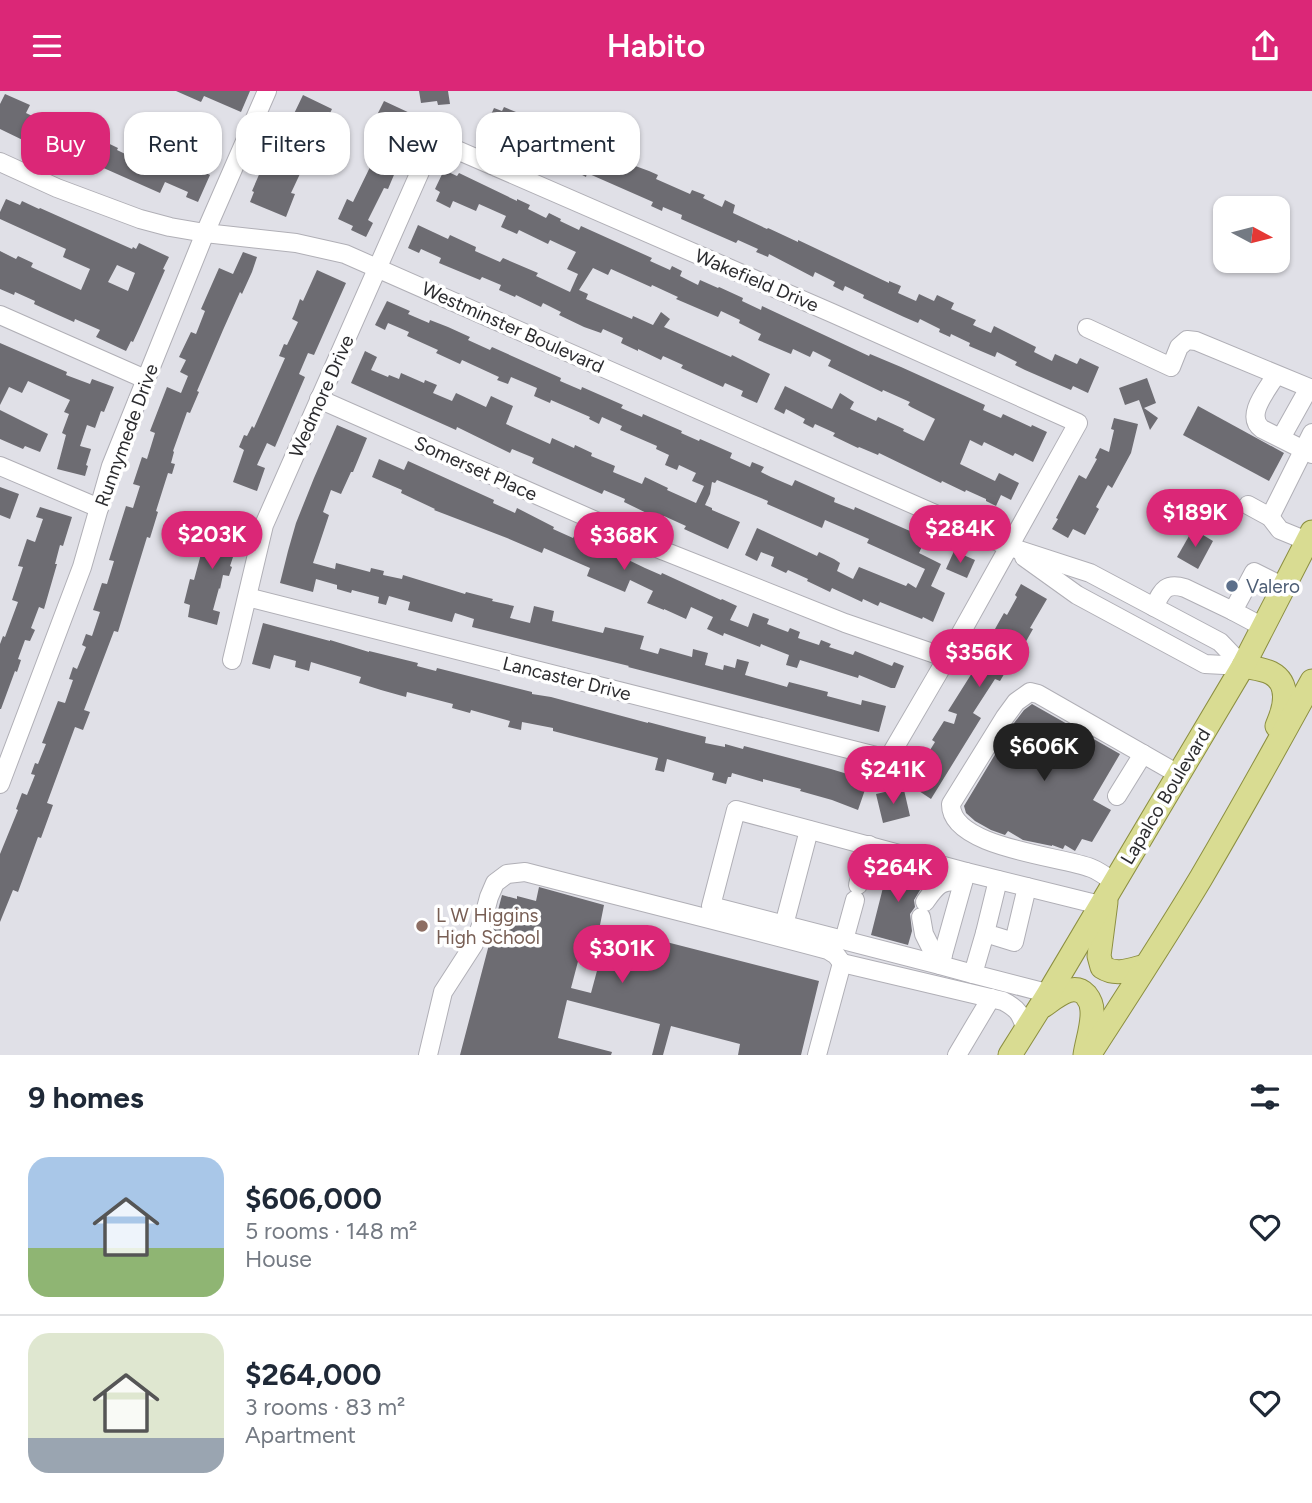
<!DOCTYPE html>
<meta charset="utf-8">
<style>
:root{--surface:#fff;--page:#f6f6f7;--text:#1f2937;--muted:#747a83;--line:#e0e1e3;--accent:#db2777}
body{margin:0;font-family:Figtree,sans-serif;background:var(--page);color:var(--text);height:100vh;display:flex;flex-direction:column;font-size:26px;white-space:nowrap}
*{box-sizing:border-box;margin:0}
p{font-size:23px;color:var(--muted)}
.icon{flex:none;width:38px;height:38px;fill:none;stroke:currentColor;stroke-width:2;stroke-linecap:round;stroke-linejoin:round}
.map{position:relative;height:964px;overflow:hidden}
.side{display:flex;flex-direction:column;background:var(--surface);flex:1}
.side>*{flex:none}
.guide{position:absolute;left:21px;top:21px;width:700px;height:63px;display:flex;gap:14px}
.needle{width:46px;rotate:97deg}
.fabs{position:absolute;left:1213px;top:105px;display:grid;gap:14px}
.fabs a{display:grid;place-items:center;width:77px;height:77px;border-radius:14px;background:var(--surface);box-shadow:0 2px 5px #0004;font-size:35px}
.price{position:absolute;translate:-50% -60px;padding:0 16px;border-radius:24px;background:var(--accent);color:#fff;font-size:23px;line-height:46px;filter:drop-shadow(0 2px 4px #0008)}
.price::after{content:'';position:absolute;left:50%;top:42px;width:21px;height:16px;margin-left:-10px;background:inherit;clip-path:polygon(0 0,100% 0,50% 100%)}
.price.active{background:#222;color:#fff}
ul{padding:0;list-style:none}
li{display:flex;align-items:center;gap:21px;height:175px;padding:0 28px}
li+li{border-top:2px solid var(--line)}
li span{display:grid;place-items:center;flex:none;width:196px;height:140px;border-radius:21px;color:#555}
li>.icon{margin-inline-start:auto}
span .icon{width:84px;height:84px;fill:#fffc;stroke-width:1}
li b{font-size:30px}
h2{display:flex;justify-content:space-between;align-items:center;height:84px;padding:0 28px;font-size:30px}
.pill{padding:0 24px;border-radius:21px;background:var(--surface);box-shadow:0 2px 5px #0004;font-size:24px;line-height:63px}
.pill.active{background:var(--accent);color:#fff}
header{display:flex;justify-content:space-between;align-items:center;height:91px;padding:0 28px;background:var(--accent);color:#fff;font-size:32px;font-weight:600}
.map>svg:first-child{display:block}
</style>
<header><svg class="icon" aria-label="menu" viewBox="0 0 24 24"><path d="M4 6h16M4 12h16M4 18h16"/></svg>Habito<svg class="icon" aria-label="share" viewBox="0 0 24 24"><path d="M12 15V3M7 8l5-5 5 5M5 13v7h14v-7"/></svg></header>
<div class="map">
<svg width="1312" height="964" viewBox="0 0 1312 964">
<rect width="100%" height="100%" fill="#e0e0e7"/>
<g fill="#6d6c72" fill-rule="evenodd">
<polygon points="176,0 250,0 241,21 204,5 201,11"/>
<polygon points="419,0 448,0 450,13 438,14 437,10 421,12"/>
<polygon points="5,3 30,14 26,22 90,53 93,45 118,57 117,59 152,76 160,59 176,66 175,68 210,84 198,111 186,106 188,101 165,91 160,102 99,75 96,81 33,49 31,53 0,38 0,13"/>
<polygon points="303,4 332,18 322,39 314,35 300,66 306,70 291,102 295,103 286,126 250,111 254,101 252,100 283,28 290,31"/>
<polygon points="384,10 412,23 400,54 402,55 395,70 399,72 388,98 384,97 368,129 373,132 366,146 351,139 353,135 338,128 347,108 353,111 372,72 370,72 374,65 369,62 375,50 366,46"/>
<polygon points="504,16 516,21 514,25 618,72 619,69 649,80 658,84 656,88 690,103 692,99 705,104 703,107 722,116 725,109 735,114 733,122 767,138 768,137 798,151 798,149 889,192 889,190 901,195 898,202 916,210 919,203 934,210 937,204 954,212 951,218 976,229 973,234 991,242 994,235 1036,256 1034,261 1052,270 1055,263 1077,273 1080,267 1099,276 1088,302 1073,295 1071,299 1025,279 1015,274 1017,271 997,261 995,266 969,255 970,252 951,243 950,246 939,241 940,238 920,228 918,232 904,226 863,207 864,204 845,195 843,200 833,195 835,191 815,181 813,186 769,163 768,166 756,161 758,158 738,149 736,152 681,128 682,124 663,116 662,120 651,115 653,111 587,82 586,86 555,70 554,72 529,61 530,57 512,49 510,53 498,48 500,44 485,37 494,17 502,20"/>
<polygon points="444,79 457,85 459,82 517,110 517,108 530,114 528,118 546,127 549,122 561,128 560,130 579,139 581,135 652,167 650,170 670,179 672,175 682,180 680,185 698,194 700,189 718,197 719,196 743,207 742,210 761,219 762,215 869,265 870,263 901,276 985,314 983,319 1001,327 1003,323 1031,336 1032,334 1047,341 1033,371 1015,362 1013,365 984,351 982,355 970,349 960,373 995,390 999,382 1019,392 1011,409 1001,404 996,415 986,410 986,408 966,399 965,401 942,390 941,392 879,362 878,364 859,356 858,357 833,345 835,342 815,333 813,337 803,332 805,328 786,318 784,323 774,318 785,295 832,318 840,302 854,311 850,318 876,330 878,326 904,338 903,340 924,350 935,328 911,316 908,314 910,311 883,299 882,301 828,275 831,269 813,260 810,266 793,258 791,263 758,249 761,243 739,232 740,229 721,220 718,226 676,208 678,206 652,194 651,196 611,178 608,184 593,177 579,199 588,203 586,208 632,228 633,225 653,234 661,221 670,228 664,236 731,266 732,264 770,283 757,312 741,305 743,300 725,292 723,296 681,277 683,274 663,265 661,269 638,258 638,260 621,252 623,247 603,238 601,242 584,236 559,224 561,221 543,212 541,216 516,204 515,206 499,199 501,194 482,186 480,189 439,172 441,167 421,158 419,162 408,157 418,134 448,148 450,144 476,156 475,160 500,171 503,167 538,182 536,185 570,201 578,183 567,178 576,161 550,149 548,153 519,139 517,143 501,136 506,125 479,113 476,120 453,110 450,117 436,110 440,101 435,98"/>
<path d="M 6,108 L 20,114 L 22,110 L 39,118 L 40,117 L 132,158 L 133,156 L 136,158 L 139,152 L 169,166 L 163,178 L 165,179 L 139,238 L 133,251 L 131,250 L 126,260 L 96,246 L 100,239 L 75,228 L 74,231 L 56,223 L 34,213 L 35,210 L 15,201 L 14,204 L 0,198 L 0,160 L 16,168 L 18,165 L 33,172 L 31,176 L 81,199 L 90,178 L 63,166 L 66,158 L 0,128 L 0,121 ZM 117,174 L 135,182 L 128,200 L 108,191 Z"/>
<polygon points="243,161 257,166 252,181 242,203 240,201 223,239 197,300 199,301 190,322 187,321 173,360 174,361 171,372 175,373 172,383 168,382 156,420 158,421 150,447 147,446 118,541 114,540 84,619 90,621 83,639 75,636 47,712 53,714 41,747 38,746 18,801 13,799 0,831 0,763 18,719 16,718 22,702 27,704 35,684 31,683 35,672 38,673 46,653 42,652 58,610 65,612 73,589 69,588 73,576 77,578 86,556 82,554 86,543 92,545 100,521 93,519 102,492 107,493 114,470 109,469 126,415 133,417 140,395 133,393 142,366 147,368 155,342 150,340 167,296 181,302 188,285 180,281 186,269 179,266 191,241 196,243 205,220 201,218 219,177 233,183"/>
<polygon points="317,179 346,192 314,264 308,262 299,283 305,286 275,356 267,352 257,374 265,377 257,400 233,391 244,359 239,356 244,344 247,345 252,335 254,337 285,267 279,265 284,253 287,254 298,231 292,228 294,224 300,208 303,210"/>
<polygon points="387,210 410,220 408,223 429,232 430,229 448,236 470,246 468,249 490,259 492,256 561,287 560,290 581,299 582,296 623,314 621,317 642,326 643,323 682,340 681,342 699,350 700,348 732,362 730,367 750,376 752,371 764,376 761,381 771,386 792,395 795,389 835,407 834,411 854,419 855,416 926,447 919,462 941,473 931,495 945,502 933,531 923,526 922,528 880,511 878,515 863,508 862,511 832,497 830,501 807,490 808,488 788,479 786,482 771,475 774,466 761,461 757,470 745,464 757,437 817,465 819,461 834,468 840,472 837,480 853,488 859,476 906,495 908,492 916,497 925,478 867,452 869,448 825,429 822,437 767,413 768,410 717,389 715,392 712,391 710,403 705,414 712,417 712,419 740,431 728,458 684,438 686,435 664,425 663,430 624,411 625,408 604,399 602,403 532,372 534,367 512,358 510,362 457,336 456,339 351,292 365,260 377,266 371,279 388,286 389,284 399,288 401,282 424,292 425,289 437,294 433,302 452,310 456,302 486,316 491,305 513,315 506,333 550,353 552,347 574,357 575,354 592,362 591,365 615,375 613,381 642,393 645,386 668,397 667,399 696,412 704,395 692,390 696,382 679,374 677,379 665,374 669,364 656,358 657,355 620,339 622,335 602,326 599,333 589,328 590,326 551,309 550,312 534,305 537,297 511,286 508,293 497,289 499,286 462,269 460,273 436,262 438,259 407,245 409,241 388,232 385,239 375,234"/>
<polygon points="0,252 67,281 66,284 90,293 92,288 114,296 104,321 101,320 95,337 87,334 80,355 91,358 86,374 88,375 85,385 57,378 66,344 62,342 69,323 64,321 70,309 28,290 22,302 9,296 0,314"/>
<polygon points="1147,287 1156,312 1144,317 1158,327 1150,339 1139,309 1125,314 1119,297"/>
<polygon points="1198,315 1284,362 1269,390 1183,344"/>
<polygon points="0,319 48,343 40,361 25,355 23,358 0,348"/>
<polygon points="1114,327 1138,333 1131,362 1112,397 1108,394 1096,416 1099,418 1085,444 1073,438 1068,447 1052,438 1058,428 1056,427 1079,384 1086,388 1097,368 1095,367 1100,357 1109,361 1114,339 1111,338"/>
<polygon points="337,334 367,347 353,381 351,381 341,403 331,399 323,421 329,424 313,472 335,478 336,472 370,481 371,477 384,480 383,484 402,488 403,484 465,503 466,501 493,508 492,510 514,515 510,527 530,532 534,515 554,520 552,530 603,542 605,536 644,545 640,558 658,563 660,557 692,566 693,558 708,562 705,574 723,579 724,574 735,577 737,568 749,571 745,584 787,596 789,591 828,601 827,605 861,614 862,609 886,615 879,641 628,576 629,575 472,536 474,528 455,522 452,531 408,519 410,511 389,505 386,514 378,512 379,506 352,499 351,502 337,498 337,494 316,488 313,501 280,492 288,460 296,432 314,387"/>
<polygon points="379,368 404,379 408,370 494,409 493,412 515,422 517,417 554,436 553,438 573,447 575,443 616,462 616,463 645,477 661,484 662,482 721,509 722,508 737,515 730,529 748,536 753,522 769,528 767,533 788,541 790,537 800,541 798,547 819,554 821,549 831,553 829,556 853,564 855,560 892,575 894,571 904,575 895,597 891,597 859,584 858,587 800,569 797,577 786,574 789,564 761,553 760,556 724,542 723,545 707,538 713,526 691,516 686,528 664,518 664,519 647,512 653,500 630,489 625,501 587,485 590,477 544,457 542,462 507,447 434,419 435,418 401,402 402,399 372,386"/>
<polygon points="0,396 19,403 10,428 0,424"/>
<polygon points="40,416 72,426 63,455 60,454 55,473 57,473 44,518 39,516 31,537 35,539 30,550 25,549 18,568 21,569 17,581 15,580 1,618 0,618 0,553 3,545 5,546 18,511 12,509 23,476 18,475 27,448 35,451 43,428 36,426"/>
<polygon points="210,429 242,439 230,475 232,476 229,485 223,484 220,498 219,497 213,519 220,521 217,534 188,526 190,514 184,512 190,488 194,489 201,463 198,462"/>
<polygon points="1193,438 1213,450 1198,478 1177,466"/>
<polygon points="954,460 975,469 967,487 946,478"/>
<polygon points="1021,493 1047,508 1030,537 1033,538 1024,554 1019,558 1000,590 995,588 973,622 981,627 931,708 910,694 928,665 927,664 935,651 932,649 944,630 954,633 957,623 948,620 984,563 982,561 1004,522 1007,524 1017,506 1015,504"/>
<polygon points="263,532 330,550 330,549 369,561 369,560 418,572 417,575 436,580 437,577 532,601 532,603 551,606 648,632 648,631 682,640 706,646 705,652 725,656 725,653 743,658 744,655 831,678 854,685 853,688 867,693 858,719 832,709 800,700 801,698 763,688 763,691 732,682 731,686 728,686 726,693 712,689 714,682 667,668 664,681 655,679 658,667 553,640 553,637 522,631 521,639 508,636 510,630 471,619 470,622 452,617 453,613 407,601 406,606 381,599 359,592 361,586 311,571 309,580 295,576 296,570 274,564 270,578 252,573"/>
<polygon points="1032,613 1120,663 1093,709 1111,719 1092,751 1082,748 1075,760 1065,754 1063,758 1052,754 1052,755 1023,749 1008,740 1005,744 991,739 975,730 966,722 964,715 1014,632 1024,619"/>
<polygon points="904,699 910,725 883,732 876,703 889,700 889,703"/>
<polygon points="889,773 926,782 923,794 914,809 915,816 910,823 912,840 908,854 871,844"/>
<path d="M 539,796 L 604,814 L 600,834 L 819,890 L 801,964 L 738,964 L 740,953 L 671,935 L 663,964 L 652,964 L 660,933 L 567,909 L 558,947 L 612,961 L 611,964 L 460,964 L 502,804 L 517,808 L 517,805 L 536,810 ZM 581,859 L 601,865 L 591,902 L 571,897 Z"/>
</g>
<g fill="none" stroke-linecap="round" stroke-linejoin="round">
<g stroke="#b0afb6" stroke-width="20">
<g id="minor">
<polyline points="0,71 57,97 140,128 170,136 205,142 296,152 345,163 1010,456 1090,482 1220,551 1243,575"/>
<polyline points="0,224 145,288"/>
<polyline points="1087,237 1171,276 1179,256 1187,249 1196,250 1312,298"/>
<path d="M 1276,284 C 1268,298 1244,325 1262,338 L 1312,363"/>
<polyline points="319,308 664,460 845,532 947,567"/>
<polyline points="1281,347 1309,297"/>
<polyline points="0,375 99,417"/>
<polyline points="1248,414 1270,426 1280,439 1307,450"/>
<polyline points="1270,426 1312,342"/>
<polyline points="1024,466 1077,504 1205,573 1243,575"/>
<path d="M 1154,516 C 1162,500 1165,491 1185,497 L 1233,520"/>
<polyline points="1263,536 1233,520 1254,481 1284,496"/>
<polyline points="232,569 264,434 434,49 832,222 1078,332 947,567 888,668 247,506"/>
<polyline points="0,693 82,476 111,375 205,142 267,0"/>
<polyline points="1117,705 1143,663"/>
<polyline points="966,781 940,874 973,883"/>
<polyline points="998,789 985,842 1014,851 1027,796"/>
<path d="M 1114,791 C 1107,786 1099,780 1091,777 C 1061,765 950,757 951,713 L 1005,626 L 1016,611 L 1030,601 L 1038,603 L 1178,683"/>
<polyline points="858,794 869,754"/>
<path d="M 925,811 C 937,794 941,788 963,791"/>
<polyline points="921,826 924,843 932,859 943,864"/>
<polyline points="784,834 809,739"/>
<polyline points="985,842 973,883 1039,900 1047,905"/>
<polyline points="844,849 855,809"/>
<polyline points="940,874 711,815 736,719 966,781 1100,814"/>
<path d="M 428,964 L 443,901 L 474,853 L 482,832 L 489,806 L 495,792 L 507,783 L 525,781 C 626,807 727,832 828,859 L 836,864 L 842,872"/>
<path d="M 817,964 L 842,872 L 1003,910 C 1019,918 1021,924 1026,939"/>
<polyline points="957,964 991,907"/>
</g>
</g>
<g stroke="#8c8f41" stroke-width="25">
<g id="major">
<path d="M 1243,575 C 1252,577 1263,578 1271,582 C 1292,593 1284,619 1277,635"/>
<path d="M 1106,811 L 1099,865 L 1102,876 C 1116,885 1130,879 1145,875"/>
<path d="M 1043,915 C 1055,907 1073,890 1086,904 C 1090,909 1092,914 1092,920 C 1093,934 1087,950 1085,964"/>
<polyline points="1010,964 1047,905 1243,575 1312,441"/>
<path d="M 1089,964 C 1127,905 1165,847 1201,787 C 1239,722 1276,656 1312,590"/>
</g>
</g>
<use href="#minor" stroke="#fff" stroke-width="18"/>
<use href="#major" stroke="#d9dc92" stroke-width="23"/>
</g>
<circle fill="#5c6f8a" stroke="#fff" stroke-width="2.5" cx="1232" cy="495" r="7"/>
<circle fill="#8d6e63" stroke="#fff" stroke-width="2.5" cx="422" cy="835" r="7"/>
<g text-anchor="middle" stroke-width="7" stroke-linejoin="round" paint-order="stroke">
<g font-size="19" fill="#2c2c2f" stroke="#fff">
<text transform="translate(757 189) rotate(23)" y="7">Wakefield Drive</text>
<text transform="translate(513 236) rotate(24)" y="7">Westminster Boulevard</text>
<text transform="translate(321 305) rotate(-66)" y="7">Wedmore Drive</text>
<text transform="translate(126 344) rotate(-70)" y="7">Runnymede Drive</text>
<text transform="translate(476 377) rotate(24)" y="7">Somerset Place</text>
<text transform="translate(567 587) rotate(14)" y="7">Lancaster Drive</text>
<text transform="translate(1165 705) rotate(-59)" y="7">Lapalco Boulevard</text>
</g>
<g font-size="19" fill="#4e5e75" stroke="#fff" text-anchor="start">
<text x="1246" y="502">Valero</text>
</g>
<g font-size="19" fill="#785e54" stroke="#fff" text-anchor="start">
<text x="436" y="831">L W Higgins<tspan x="436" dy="22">High School</tspan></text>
</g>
</g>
</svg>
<div class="fabs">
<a><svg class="needle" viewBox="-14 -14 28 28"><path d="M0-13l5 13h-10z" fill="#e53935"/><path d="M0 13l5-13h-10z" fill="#747a83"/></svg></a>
</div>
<b class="price" style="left:1195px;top:458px">$189K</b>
<b class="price" style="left:960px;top:474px">$284K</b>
<b class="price" style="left:212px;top:480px">$203K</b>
<b class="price" style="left:624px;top:481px">$368K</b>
<b class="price" style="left:979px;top:598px">$356K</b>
<b class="price active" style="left:1044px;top:692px">$606K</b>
<b class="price" style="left:893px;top:715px">$241K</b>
<b class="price" style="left:898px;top:813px">$264K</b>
<b class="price" style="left:622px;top:894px">$301K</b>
<div class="guide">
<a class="pill active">Buy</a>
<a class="pill">Rent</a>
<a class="pill">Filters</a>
<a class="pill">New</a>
<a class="pill">Apartment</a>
</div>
</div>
<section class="side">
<h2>9 homes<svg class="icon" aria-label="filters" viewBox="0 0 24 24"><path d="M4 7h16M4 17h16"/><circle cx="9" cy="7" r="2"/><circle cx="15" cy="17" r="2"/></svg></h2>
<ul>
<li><span style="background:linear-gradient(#a9c7e8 65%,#8fb573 0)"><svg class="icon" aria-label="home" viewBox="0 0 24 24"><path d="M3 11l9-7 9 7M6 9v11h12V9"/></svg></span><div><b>$606,000</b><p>5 rooms · 148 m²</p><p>House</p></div><svg class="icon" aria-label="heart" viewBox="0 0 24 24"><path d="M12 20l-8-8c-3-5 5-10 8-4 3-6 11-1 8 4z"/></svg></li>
<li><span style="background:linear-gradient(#dfe7d0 75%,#9aa5b1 0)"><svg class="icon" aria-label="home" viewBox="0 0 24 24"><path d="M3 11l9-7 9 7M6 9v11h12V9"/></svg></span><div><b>$264,000</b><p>3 rooms · 83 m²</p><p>Apartment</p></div><svg class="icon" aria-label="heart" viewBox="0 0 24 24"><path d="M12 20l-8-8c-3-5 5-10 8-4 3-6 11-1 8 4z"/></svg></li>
</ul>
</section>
